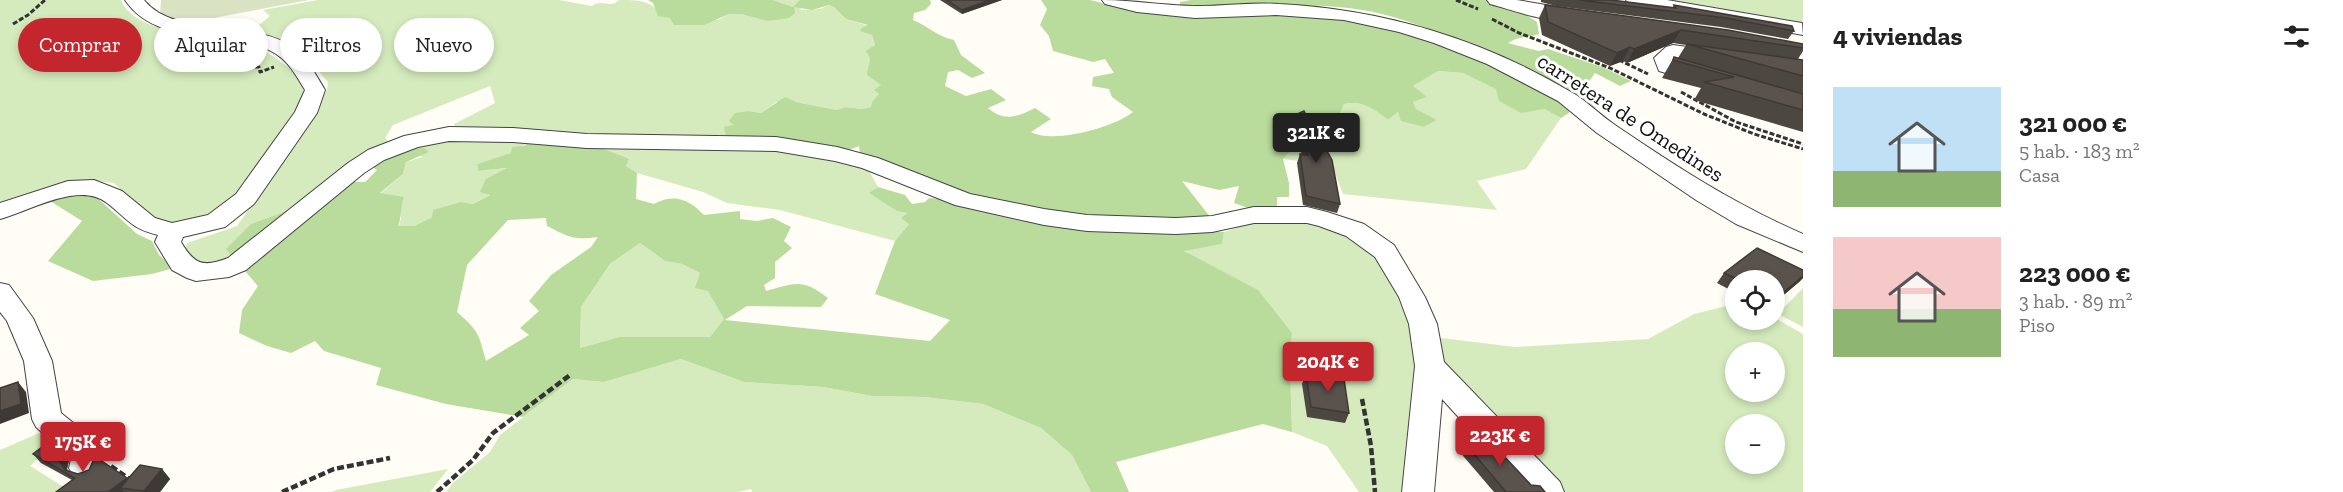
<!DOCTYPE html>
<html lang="es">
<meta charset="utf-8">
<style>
:root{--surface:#fff;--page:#f6f6f6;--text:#222;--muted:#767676;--accent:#c4262e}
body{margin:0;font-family:"Zilla Slab",serif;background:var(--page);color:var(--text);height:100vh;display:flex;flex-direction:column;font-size:22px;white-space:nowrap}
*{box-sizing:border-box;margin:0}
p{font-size:20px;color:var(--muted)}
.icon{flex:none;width:33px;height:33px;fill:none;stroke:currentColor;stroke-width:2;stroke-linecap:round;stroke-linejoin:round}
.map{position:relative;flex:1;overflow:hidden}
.details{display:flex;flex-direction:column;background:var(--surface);width:540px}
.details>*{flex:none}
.hud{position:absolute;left:18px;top:18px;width:570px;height:54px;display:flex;gap:12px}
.buttons{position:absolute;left:1725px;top:270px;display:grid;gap:12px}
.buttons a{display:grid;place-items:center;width:60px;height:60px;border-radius:50%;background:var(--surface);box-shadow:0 3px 9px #0003;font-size:30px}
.price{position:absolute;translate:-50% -51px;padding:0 14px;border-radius:6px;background:var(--accent);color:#fff;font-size:20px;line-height:39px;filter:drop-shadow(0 2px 3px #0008)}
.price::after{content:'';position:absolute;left:50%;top:36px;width:18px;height:14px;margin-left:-9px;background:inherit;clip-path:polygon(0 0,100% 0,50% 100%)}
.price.on{background:#222;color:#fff}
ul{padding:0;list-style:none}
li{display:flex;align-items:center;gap:18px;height:150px;padding:0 30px}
li span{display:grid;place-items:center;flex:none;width:168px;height:120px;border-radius:0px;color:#555}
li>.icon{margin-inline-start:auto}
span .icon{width:72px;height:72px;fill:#fffc;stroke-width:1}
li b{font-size:26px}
h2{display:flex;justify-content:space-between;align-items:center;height:72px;padding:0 30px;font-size:26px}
.tag{padding:0 21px;border-radius:27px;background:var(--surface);box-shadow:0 3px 9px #0003;font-size:21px;line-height:54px}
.tag.on{background:var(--accent);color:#fff}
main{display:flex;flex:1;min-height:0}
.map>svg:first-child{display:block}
</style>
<main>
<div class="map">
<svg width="1803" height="492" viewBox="0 0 1803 492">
<rect width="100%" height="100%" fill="#fffdf5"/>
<g fill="#d5ebbd" fill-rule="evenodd">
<path d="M 0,0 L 121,0 C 136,37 213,34 247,43 C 263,48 273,56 286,66 C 304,80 307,88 298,108 L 241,189 L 216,215 L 166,225 L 146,213 L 114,183 L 96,181 L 0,206 Z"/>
<path d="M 318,0 L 559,0 L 592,6 C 599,1 603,4 611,4 C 619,3 612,3 620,0 C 635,0 651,0 658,12 L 718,20 L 729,14 L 741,14 L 767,21 L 793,7 L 773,0 L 800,0 L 801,10 L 820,9 L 829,5 L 834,7 L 846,19 L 869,26 L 875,45 L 865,51 L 870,57 L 871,64 L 867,70 L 881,85 L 879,94 L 871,107 L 862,109 L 846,107 L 837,110 L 796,102 L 776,102 L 761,113 L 749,111 L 734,125 L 726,138 L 619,137 L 457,130 L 454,124 L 495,103 L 490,86 L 393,125 L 385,138 L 390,143 L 233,259 L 201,266 L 185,252 L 187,243 L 237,226 L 294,145 L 327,90 L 328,82 C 299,47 297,40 252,31 L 270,16 L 263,10 Z"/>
<polygon points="1658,0 1803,0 1803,25"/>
<path d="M 1438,71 L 1463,73 L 1497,89 L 1499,101 L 1544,109 L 1561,118 L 1526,169 L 1477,181 L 1497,210 L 1343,194 L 1332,165 L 1283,159 L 1274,145 L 1285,135 L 1283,123 L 1326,124 L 1340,113 L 1344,104 C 1362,100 1374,109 1388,120 L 1398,112 L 1424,127 L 1437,120 L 1416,110 L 1413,102 L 1426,97 L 1413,86 Z"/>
<polygon points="448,139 529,142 512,153 477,164 478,171 509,168 491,194 473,204 461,202 414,226 398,227 401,219 400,207 380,194 403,174 406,162 423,157 400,149"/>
<polygon points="744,145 867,167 878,187 870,193 909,212 909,224 895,241 780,210 727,203 703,192 637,173 626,166 628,160 596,146"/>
<polygon points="1286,220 1329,226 1376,254 1419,332 1410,492 1359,492 1327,446 1292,432 1290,364 1292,333 1184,250 1222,244 1224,232 1250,223"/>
<polygon points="640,243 665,261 682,264 700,273 724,319 710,337 619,337 580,348 581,307 610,264"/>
<polygon points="1803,288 1803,327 1778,314"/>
<path d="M 1735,304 L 1736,320 L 1775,318 L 1803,334 L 1803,492 L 1560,492 L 1439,367 L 1433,337 L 1515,347 L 1648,339 L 1694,314 ZM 1736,352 L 1774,352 L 1774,392 L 1736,392 ZM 1736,424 L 1774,424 L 1774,464 L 1736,464 Z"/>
<polygon points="681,359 744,382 823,387 872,396 924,397 983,404 1041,428 1072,455 1091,492 752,492 751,489 738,492 446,492 453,483 490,452 500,435 573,379 604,382"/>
<polygon points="39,433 57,442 30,466 67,489 63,492 0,492 0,450"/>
<polygon points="448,469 430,492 331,492 336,490"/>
</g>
<g fill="#b9dc9c" fill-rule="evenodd">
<path d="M 648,0 L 773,0 L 793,7 L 800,0 L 930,0 L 931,4 L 925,10 L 914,13 L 913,20 C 928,26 938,37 954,40 L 961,55 L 985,73 L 972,78 L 958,70 L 948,72 L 945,86 L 966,96 L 991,89 L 1006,100 L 988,108 C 1004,122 1017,117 1035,108 L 1051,119 L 1031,132 C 1053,144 1113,128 1133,112 L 1112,97 L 1109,89 L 1092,86 L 1093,77 L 1114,73 L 1105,59 L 1093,62 L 1053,51 L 1049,36 L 1040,25 L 1047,9 L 1041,0 L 1090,0 L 1122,8 L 1287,12 L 1411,29 L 1505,69 L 1568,106 L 1569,113 L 1561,118 L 1544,109 L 1521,113 L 1499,101 L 1496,89 L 1463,73 L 1438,71 L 1413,86 L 1427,97 L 1413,102 L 1416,109 L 1437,120 L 1424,127 L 1401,121 L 1398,112 L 1388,120 C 1374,109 1362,100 1344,104 L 1340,113 L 1326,124 L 1284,123 L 1285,135 L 1274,145 L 1289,152 L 1283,159 L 1289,183 L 1289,197 L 1277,197 L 1277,206 L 1251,209 L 1234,203 L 1239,186 L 1219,190 L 1182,181 L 1211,218 L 1153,230 L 1224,232 L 1222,244 L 1184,251 L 1258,290 L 1292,333 L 1290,364 L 1292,432 L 1263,424 L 1116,462 L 1129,492 L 1091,492 L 1072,455 L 1041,428 L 983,404 L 924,397 L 872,396 L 823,387 L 744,382 L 681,359 L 604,382 L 573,379 L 523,417 L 446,404 L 376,385 L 381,368 L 324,351 L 315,341 L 291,353 L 267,346 L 239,333 L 242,310 L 258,286 L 226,249 L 251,224 L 287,211 L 318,187 L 351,182 L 365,182 L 377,170 L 369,165 L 400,149 L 424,148 L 429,152 L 406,162 L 403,174 L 380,193 L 404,197 C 400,207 402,217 398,226 L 414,226 L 432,217 L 433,210 L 461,202 L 473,204 L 490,195 L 480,192 L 486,179 L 507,168 L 478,171 L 477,164 L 511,153 L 512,147 L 524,146 L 529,142 L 596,146 L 629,159 L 626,166 L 637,173 L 636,199 L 654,204 C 674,193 689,199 704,215 L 740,211 L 740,219 L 757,221 L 773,218 L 791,227 L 784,241 L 792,248 L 775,262 L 775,278 L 764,285 L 766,291 C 796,283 802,278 828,298 L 821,307 L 747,306 L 725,320 L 930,341 L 950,320 L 875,294 L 895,241 L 909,224 L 901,218 L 908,213 L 897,211 L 869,193 L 878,187 L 905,195 L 912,204 L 925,202 L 929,198 L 943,199 L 860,154 L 859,146 L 842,153 L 726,138 L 724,127 L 734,125 L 729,121 L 735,113 L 749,111 L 761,113 L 785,97 L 796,102 L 837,110 L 846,107 L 862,109 L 871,107 L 872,102 L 879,94 L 874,90 L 881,85 L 867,75 C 867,63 875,61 865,51 L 875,45 L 872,35 L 860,31 L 862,28 L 868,25 L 846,19 L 834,7 L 829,5 L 812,10 L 794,7 L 795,13 L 789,18 L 767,21 L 741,14 L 729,14 L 704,25 L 674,25 L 670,18 L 658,16 L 653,3 ZM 546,218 L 547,226 C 571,238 573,240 598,237 L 591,247 L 551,275 L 529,301 L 539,311 L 520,328 L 529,335 L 486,361 C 479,335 479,331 457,312 L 467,265 L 508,220 ZM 640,243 L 665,261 L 682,264 L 700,273 L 695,288 L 708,291 L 724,319 L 710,337 L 619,337 L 580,348 L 581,307 L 610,264 Z"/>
<path d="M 1191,0 L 1491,0 L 1514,7 L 1537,22 L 1539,34 C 1528,38 1518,36 1508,43 L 1539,51 L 1548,49 L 1605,68 L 1631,81 L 1620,86 L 1595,73 L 1585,87 L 1590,95 L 1606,100 L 1604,109 L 1580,105 C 1507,68 1432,18 1349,8 C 1293,1 1236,8 1180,8 L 1180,2 Z"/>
<polygon points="91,192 137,234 152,241 159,255 174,268 152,274 93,281 48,261 82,221 50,201 73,193"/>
</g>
<polygon fill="#d9e3c4" points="161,0 309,0 187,23 160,16"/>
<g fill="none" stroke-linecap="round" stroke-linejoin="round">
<g stroke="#444" stroke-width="2">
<g id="minor">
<path d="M 125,0 L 144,0 C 174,38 251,19 291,46 C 306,56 316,75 325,90 L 317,113 L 254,204 L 225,227 L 183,237 L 181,242 C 194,264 203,268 228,258 L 348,163 L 368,150 L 404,136 L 449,127 L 513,128 L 587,134 L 776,137 L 837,147 L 878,158 L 970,194 L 1044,209 L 1087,215 L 1176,218 L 1212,216 L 1254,207 L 1307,207 L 1327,212 L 1364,224 L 1394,245 L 1425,297 L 1437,324 L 1444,362 L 1560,482 L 1564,492 L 1527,492 L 1442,399 L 1434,492 L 1402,492 L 1415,366 L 1409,324 L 1399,297 L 1375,257 L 1346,236 L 1319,226 L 1307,223 L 1254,223 L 1212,232 L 1176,234 L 1087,231 L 1044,225 L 955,205 L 862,168 L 835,161 L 776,151 L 587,148 L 513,142 L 449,141 L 418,147 L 384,160 L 364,173 L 246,270 L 229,277 L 196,281 L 187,278 L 172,270 L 155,242 L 158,235 C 130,228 129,220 107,203 C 79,181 30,211 0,219 L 0,203 L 68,181 L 94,180 L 122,191 L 155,218 L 172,223 L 208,215 L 236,194 L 295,112 L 305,90 C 297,77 289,62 276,54 C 230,24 160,51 125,0 Z"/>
<path d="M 1102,0 C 1134,0 1165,6 1197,6 C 1224,6 1252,2 1279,4 C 1382,9 1482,39 1571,92 C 1587,101 1600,115 1615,125 C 1677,167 1734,204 1803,234 L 1803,252 L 1736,224 L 1696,200 L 1597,133 L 1558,101 L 1487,64 L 1434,43 L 1399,32 L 1344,20 L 1276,15 L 1195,18 L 1137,12 L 1105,4 Z"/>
<path d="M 1487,0 L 1517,0 L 1575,10 L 1582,12 L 1584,16 L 1582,20 C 1556,26 1515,11 1490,4 Z"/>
<polygon points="1626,0 1667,0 1802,23 1803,35 1635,5 1629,4"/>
<polygon points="1673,45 1717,51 1724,53 1727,57 1724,61 1717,63 1677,58 1674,60 1675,63 1707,73 1710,77 1707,81 1700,83 1659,71 1654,58 1666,47"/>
<polygon points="0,283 9,285 33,318 52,361 61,413 87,434 103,457 96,477 85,481 74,477 69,468 71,459 36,427 32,419 24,361 7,321 0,312"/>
</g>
</g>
<g stroke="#333" stroke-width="3" stroke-dasharray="5 2" stroke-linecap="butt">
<polyline points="1456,0 1478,9"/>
<polyline points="1492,19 1519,33 1610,68 1704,114 1754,134 1803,149"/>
<polyline points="13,24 28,15 45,0"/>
<polyline points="1619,60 1648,74"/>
<polyline points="255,67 259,67 260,72 274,67"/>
<polyline points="1681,92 1736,122 1803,144"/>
</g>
<g stroke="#333" stroke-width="4.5" stroke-dasharray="7 3" stroke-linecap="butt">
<polyline points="1362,399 1371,446 1375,492"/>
<polyline points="111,466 132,481"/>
<polyline points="282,492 334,469 390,458"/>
<polyline points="437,492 473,460 493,433 570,375"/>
</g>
<use href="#minor" fill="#fff" fill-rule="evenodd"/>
</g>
<g fill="#4d4742">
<polygon points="940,0 1002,0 962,14"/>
<polygon points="1541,0 1611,0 1672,8 1674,5 1794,31 1788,39 1721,27 1556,6 1541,2"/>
<polygon points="1545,5 1803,44 1803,51 1798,59 1803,60 1803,132 1694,100 1701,88 1662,78 1674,57 1678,58 1686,45 1673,43 1627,63 1623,61 1610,66 1542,35 1539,18"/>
<polygon points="1293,116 1340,204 1337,213 1303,205 1297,163 1300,154 1302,155 1290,125"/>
<polygon points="1803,270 1803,278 1799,282 1774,303 1774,280 1736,280 1736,293 1717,283 1724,273"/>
<polygon points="1306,374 1349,413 1345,423 1307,417 1302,384"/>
<polygon points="1463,441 1531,485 1545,492 1494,492 1458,450"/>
<polygon points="60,450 69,460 67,469 68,471 78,474 127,478 128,479 162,469 170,479 160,492 56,492 72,480 41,463 33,454"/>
</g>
<g fill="#3f3936">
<polygon points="990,0 1002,0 962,14 962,10"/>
<polygon points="1681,30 1673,43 1627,63 1634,49"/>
<polygon points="1630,47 1623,61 1610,66 1617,53"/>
<polygon points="1803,276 1803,278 1799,282 1774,303 1774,301 1776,299"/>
<polygon points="18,382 26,392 29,413 0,424 0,411"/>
<polygon points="60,450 69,460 67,469 71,475 65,470 59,460"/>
<polygon points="162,469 170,479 160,492 145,492 144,491"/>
<polygon points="127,478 135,487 120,488 124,492 108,492"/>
</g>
<g fill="#5a524d" stroke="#3f3936" stroke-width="1.5">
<polygon points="947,0 990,0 962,10"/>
<polygon points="1579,0 1611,0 1676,8 1674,5 1792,26 1794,31 1726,18"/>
<polygon points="1545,5 1728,30 1803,44 1803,48 1681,30 1634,49 1630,47 1617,53 1548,22"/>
<polygon points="1687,44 1803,60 1803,76"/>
<polygon points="1674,57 1803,94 1803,110 1704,82 1734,77 1673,60"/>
<polygon points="1304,111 1332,160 1340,204 1306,196 1300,154 1308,155 1293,116"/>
<polygon points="1757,248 1803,270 1803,276 1776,299 1774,298 1774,280 1739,280 1724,273"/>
<polygon points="1306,374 1344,379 1349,413 1311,407"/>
<polygon points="18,382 21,404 0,411 0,388"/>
<polygon points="1486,437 1531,485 1540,486 1545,492 1506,492 1463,441"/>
<polygon points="50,441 60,450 59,460 65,470 78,474 89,470 94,459 100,460 127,478 108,492 56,492 75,478 33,454"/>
<polygon points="140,465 162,469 144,491 120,488"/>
</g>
<g text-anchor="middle" stroke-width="6" stroke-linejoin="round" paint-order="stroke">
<g font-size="22" fill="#111" stroke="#fff">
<text transform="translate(1631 117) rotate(33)" y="8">carretera de Omedines</text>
</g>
</g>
</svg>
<div class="buttons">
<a><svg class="icon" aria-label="locate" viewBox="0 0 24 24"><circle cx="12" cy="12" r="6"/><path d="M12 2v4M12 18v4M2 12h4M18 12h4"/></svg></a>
<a>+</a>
<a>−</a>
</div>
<b class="price on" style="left:1316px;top:164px">321K €</b>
<b class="price" style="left:1328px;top:393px">204K €</b>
<b class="price" style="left:1500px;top:467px">223K €</b>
<b class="price" style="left:83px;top:473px">175K €</b>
<div class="hud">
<a class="tag on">Comprar</a>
<a class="tag">Alquilar</a>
<a class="tag">Filtros</a>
<a class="tag">Nuevo</a>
</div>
</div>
<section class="details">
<h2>4 viviendas<svg class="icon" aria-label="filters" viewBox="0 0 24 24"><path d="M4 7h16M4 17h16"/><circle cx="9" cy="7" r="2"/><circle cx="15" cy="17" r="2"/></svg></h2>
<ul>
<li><span style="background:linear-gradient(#bfe0f5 70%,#8fb573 0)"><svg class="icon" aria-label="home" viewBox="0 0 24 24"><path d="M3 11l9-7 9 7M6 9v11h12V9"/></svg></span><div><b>321 000 €</b><p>5 hab. · 183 m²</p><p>Casa</p></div></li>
<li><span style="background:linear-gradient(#f6c9c9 60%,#8fb573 0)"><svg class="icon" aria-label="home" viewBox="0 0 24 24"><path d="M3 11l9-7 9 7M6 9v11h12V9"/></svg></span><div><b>223 000 €</b><p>3 hab. · 89 m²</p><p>Piso</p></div></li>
</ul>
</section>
</main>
